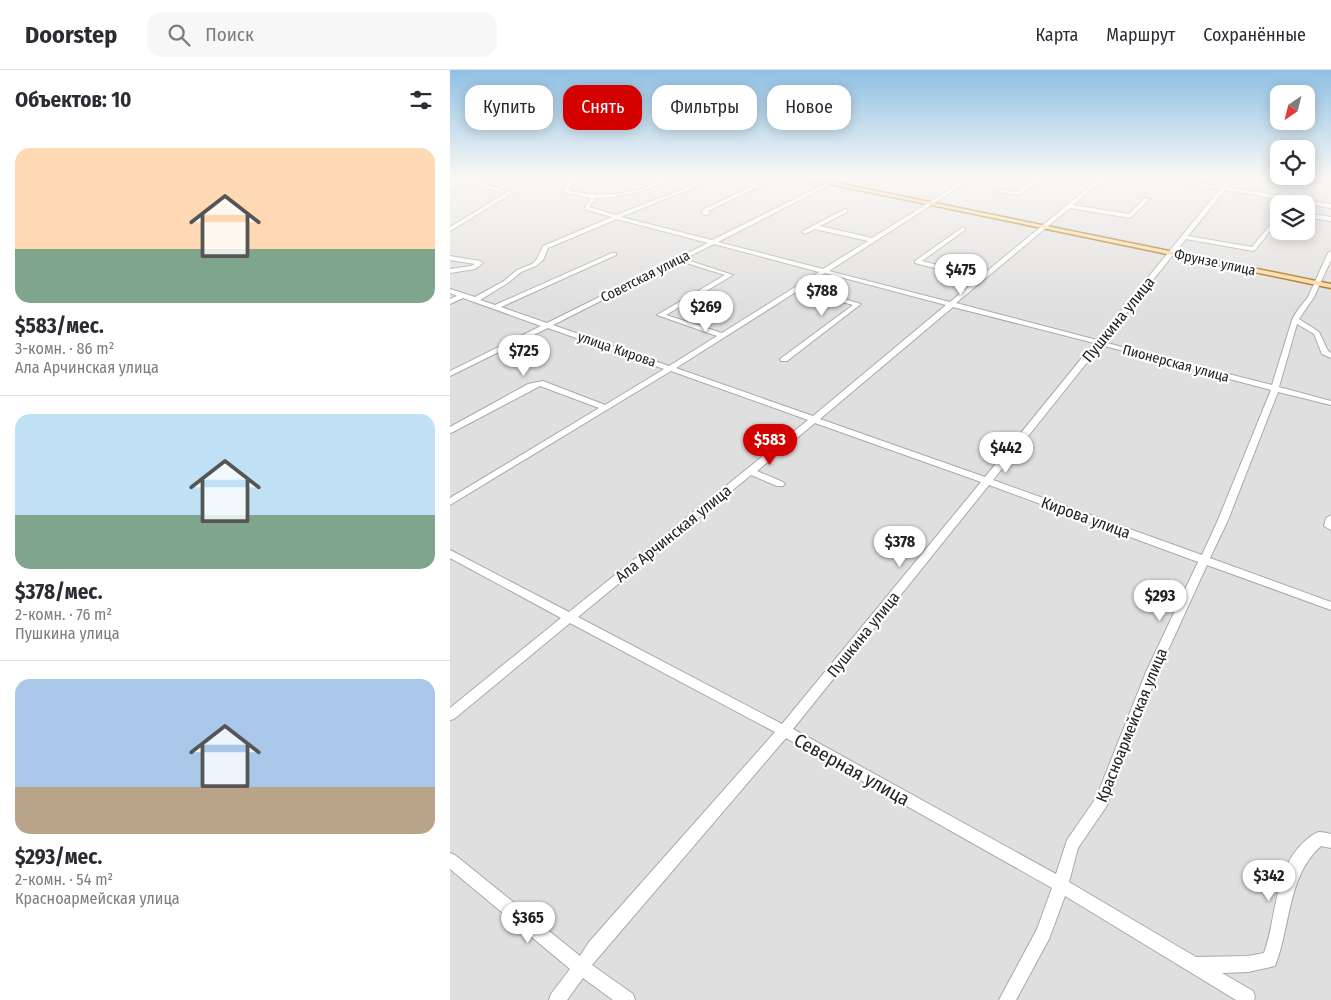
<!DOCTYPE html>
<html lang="ru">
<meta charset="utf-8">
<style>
:root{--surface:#fff;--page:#f7f7f7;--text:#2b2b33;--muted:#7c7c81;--line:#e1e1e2;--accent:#d40000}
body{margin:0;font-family:"Fira Sans Condensed",sans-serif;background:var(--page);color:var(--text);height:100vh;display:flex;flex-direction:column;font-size:19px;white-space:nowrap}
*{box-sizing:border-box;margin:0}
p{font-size:16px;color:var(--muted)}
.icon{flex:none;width:28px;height:28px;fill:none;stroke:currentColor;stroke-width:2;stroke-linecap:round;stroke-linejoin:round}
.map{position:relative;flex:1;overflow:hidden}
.details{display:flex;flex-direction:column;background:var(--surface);width:450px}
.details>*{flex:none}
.banner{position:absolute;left:15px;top:15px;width:475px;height:45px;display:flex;gap:10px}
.needle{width:32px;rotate:215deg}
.tools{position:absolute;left:820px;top:15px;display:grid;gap:10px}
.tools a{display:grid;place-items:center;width:45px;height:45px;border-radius:10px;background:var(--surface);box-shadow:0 2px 12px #0003;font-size:25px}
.price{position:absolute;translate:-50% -42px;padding:0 11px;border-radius:18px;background:#fff;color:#222;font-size:16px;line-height:32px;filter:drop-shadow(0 1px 2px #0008)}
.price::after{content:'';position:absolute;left:50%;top:30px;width:15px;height:11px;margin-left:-8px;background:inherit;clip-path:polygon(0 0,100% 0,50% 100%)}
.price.current{background:var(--accent);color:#fff}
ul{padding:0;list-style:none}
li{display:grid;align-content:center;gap:10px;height:265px;padding:0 15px}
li+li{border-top:1px solid var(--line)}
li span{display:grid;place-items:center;height:155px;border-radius:15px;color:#555}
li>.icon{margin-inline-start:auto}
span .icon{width:90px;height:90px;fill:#fffc;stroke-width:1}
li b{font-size:21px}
h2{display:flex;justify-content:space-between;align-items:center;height:60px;padding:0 15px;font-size:21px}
.chip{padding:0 18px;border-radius:15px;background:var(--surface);box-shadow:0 2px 12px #0003;font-size:18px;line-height:45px}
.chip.current{background:var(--accent);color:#fff}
header{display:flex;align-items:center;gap:30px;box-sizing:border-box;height:70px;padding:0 25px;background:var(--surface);border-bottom:1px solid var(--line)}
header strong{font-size:24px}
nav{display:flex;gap:28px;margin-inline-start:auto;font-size:18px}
.search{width:350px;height:45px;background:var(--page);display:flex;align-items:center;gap:12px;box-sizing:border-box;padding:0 18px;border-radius:15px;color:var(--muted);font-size:19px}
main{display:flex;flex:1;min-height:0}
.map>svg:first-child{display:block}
</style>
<header>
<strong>Doorstep</strong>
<div class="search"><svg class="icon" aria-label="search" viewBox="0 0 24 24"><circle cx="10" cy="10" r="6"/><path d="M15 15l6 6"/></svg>Поиск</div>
<nav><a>Карта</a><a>Маршрут</a><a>Сохранённые</a></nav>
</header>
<main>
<section class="details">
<h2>Объектов: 10<svg class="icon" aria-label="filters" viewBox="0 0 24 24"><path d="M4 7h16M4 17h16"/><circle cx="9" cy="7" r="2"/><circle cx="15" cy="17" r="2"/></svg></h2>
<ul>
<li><span style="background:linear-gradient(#ffd9b3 65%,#7fa58c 0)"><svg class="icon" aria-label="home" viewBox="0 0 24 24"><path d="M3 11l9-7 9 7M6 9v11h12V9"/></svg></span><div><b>$583/мес.</b><p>3-комн. · 86 m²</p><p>Ала Арчинская улица</p></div></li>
<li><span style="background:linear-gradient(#bfe0f5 65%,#7fa58c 0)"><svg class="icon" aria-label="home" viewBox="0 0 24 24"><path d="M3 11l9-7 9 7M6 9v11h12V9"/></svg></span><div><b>$378/мес.</b><p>2-комн. · 76 m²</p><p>Пушкина улица</p></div></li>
<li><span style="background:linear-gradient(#a9c7e8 70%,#b9a48a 0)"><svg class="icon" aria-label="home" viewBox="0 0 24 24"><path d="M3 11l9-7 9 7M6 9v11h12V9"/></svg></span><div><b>$293/мес.</b><p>2-комн. · 54 m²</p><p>Красноармейская улица</p></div></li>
</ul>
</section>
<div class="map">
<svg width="881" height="930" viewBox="0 0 881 930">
<rect width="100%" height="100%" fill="#f2efe9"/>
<path fill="#e0dfdf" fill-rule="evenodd" d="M 0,108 L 881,108 L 881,930 L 0,930 ZM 829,134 L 856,134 L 856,161 L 829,161 Z"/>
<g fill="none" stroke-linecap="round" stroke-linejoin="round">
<g stroke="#a9a9a9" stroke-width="2">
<g id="minor">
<polygon points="3,108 20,110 63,123 0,161 0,157 56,123 17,113 0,118 0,115 12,111"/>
<path d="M 132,108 L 138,108 L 123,114 L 118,120 C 147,128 183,126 210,110 L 207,108 L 216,108 L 216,110 C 196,122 170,127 146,128 L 139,137 L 166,145 L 261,108 L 267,108 L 171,147 L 262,170 L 387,108 L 393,108 L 268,172 L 373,199 L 418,171 L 365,159 L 355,164 L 352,162 L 353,161 L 395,139 L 397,140 L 397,142 L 370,156 L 422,168 L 518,108 L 523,108 L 379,201 L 500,232 L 527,209 L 465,193 L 465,191 L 513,157 L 515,158 L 515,160 L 472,191 L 531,206 L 650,108 L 655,108 L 623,135 L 679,144 L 695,128 L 700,129 L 680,148 L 620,138 L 506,233 L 647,270 L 770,119 L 708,108 L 718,108 L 772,117 L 780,108 L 784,108 L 777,117 L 881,134 L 881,138 L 775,120 L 738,166 L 802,177 L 829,144 L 829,150 L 805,180 L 803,181 L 736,169 L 653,272 L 822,315 L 842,250 L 847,241 L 858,227 L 878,183 L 881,181 L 881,190 L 864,227 L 849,249 L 869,262 L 878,281 L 881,283 L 881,288 L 872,284 L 864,264 L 847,254 L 829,317 L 881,331 L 881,335 L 828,322 L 778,450 L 760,488 L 881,532 L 881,540 L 757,495 L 708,602 L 656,737 L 628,778 L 619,812 L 746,887 L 798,886 L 814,883 C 827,847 824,797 856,770 C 860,767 864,763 869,762 C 873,762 878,763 881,764 L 881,778 L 871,776 C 837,806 841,856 825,896 L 798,902 L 772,903 L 803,921 L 805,927 L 804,930 L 786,930 L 615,826 L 599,869 L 566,930 L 549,930 L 587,859 L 602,818 L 336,668 L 142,895 L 183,924 L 185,930 L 163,930 L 133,908 L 117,930 L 99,930 L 101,924 L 120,899 L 0,799 L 0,783 L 5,785 L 130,886 L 139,872 L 325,662 L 120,553 L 4,649 L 0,650 L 0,638 L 111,548 L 0,488 L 0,480 L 119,542 L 358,350 L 221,301 L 0,435 L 0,428 L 149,338 L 90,316 L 3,362 L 0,363 L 0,357 L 78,314 L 93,311 L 155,335 L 214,299 L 98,258 L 0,306 L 0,301 L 91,256 L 13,228 L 0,234 L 0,229 L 7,226 L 0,223 L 0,219 L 25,227 L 54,211 L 67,200 L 82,194 L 87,189 L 93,176 L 162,147 L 134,139 L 141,128 L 114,122 L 113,119 L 119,112 ZM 167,149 L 258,173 L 97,253 L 51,237 L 166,185 L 166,183 L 162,183 L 45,235 L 30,230 L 58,213 L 71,202 L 86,196 L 93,190 L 98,178 ZM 264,174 L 369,202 L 272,263 L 216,245 L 283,205 L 234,189 ZM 230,191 L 275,205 L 207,245 L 267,266 L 219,296 L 103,255 ZM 375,203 L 496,235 L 363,346 L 226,298 L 349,220 L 403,235 L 330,289 L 331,291 L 337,291 L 411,234 L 354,217 ZM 503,237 L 644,273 L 535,407 L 370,349 ZM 651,275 L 821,320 L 768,450 L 752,485 L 543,410 ZM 365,353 L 531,412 L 332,654 L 128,547 L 301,405 L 327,416 L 333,416 L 335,414 L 333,412 L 307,401 ZM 539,415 L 748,492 L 696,602 L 646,728 L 617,770 L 606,804 L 343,659 Z"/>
<polygon points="268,108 276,108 310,116 258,141 260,144 255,145 251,142 254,139 303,116"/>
<polygon points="585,108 590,108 570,125 547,122 550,120 567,122"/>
<polygon points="856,143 881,147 881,151 856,147"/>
<polygon points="0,186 30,191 33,193 25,199 0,203 0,199 21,196 25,194 0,190"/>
<polygon points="881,445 881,460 874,456 876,448"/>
</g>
</g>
<g stroke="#a06b00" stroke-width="3">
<polygon id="major" points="351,108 362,108 881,214 881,218"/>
</g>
<use href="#minor" fill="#fff" fill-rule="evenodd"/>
<use href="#major" fill="#fcd6a4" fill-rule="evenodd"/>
</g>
<linearGradient id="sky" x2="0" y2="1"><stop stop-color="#8fc0e4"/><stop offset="0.45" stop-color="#f9f8f5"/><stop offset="1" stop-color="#f9f8f5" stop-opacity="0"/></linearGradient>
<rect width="881" height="238" fill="url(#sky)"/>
<g text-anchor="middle" stroke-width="4.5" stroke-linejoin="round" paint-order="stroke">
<g font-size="14" fill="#222" stroke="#fff">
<text transform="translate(765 192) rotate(12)" y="5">Фрунзе улица</text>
<text transform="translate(195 206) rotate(-27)" y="5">Советская улица</text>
<text transform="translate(167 279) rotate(19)" y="5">улица Кирова</text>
<text transform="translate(726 293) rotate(15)" y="5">Пионерская улица</text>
</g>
<g font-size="16" fill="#222" stroke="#fff">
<text transform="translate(668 249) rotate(-51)" y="6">Пушкина улица</text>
<text transform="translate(636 447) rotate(20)" y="6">Кирова улица</text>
<text transform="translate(223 463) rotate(-39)" y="6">Ала Арчинская улица</text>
<text transform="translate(413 564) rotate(-51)" y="6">Пушкина улица</text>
<text transform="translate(681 655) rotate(-68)" y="6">Красноармейская улица</text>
</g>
<g font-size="19" fill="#222" stroke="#fff">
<text transform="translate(402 699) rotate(29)" y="7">Северная улица</text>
</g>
</g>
</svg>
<div class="tools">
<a><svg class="needle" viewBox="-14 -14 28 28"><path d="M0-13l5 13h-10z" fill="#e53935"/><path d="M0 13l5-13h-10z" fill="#7c7c81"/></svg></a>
<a><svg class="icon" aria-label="locate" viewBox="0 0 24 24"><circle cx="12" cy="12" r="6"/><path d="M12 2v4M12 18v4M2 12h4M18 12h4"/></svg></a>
<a><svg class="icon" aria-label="layers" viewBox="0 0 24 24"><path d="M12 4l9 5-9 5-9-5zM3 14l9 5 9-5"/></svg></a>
</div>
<b class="price" style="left:511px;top:226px">$475</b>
<b class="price" style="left:372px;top:247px">$788</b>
<b class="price" style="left:256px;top:263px">$269</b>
<b class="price" style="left:74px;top:307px">$725</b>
<b class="price current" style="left:320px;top:396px">$583</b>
<b class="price" style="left:556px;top:404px">$442</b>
<b class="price" style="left:450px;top:498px">$378</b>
<b class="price" style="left:710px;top:552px">$293</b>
<b class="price" style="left:819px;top:832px">$342</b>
<b class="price" style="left:78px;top:874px">$365</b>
<div class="banner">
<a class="chip">Купить</a>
<a class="chip current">Снять</a>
<a class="chip">Фильтры</a>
<a class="chip">Новое</a>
</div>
</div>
</main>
